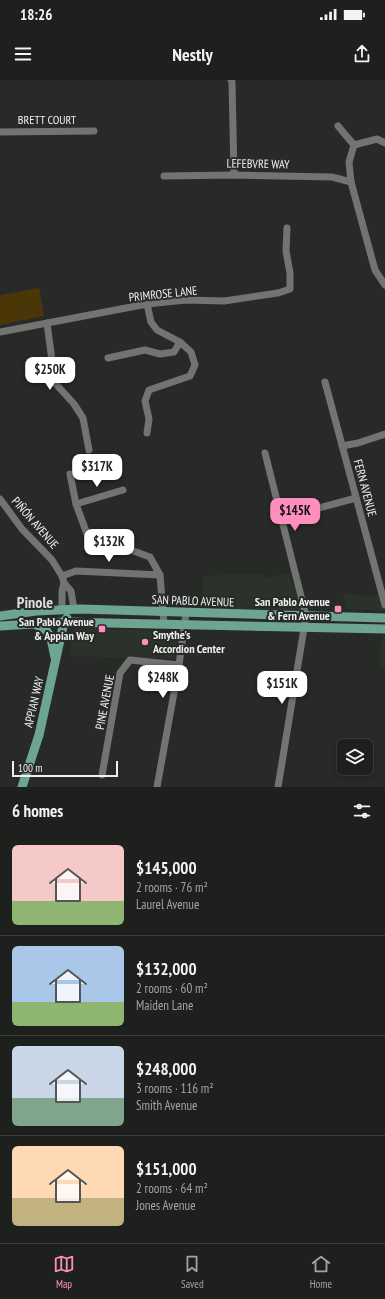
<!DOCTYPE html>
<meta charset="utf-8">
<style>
:root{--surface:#1e201e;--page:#262827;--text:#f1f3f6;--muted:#a1a3a4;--line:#3c3e3c;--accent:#fe8ebe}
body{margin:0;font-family:"PT Sans Narrow",sans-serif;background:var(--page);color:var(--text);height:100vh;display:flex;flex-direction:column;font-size:15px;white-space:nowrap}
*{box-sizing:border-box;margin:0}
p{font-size:13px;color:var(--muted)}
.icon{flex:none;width:22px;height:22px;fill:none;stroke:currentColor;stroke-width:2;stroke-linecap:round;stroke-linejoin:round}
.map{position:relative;height:707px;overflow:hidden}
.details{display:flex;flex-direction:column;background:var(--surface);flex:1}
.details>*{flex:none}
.tools{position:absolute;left:337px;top:659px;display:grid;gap:8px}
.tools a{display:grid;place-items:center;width:36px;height:36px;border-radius:6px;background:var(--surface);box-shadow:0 2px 6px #0003,0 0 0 1px var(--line);font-size:20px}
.scale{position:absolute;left:12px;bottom:10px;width:106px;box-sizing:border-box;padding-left:4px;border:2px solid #eef0ee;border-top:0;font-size:11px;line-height:14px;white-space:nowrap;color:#eef0ee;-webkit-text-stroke:3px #282a28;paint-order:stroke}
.price{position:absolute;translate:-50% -34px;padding:0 9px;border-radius:8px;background:#fff;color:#222;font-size:13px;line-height:26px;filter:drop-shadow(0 1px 2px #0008)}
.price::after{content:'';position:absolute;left:50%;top:24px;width:12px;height:9px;margin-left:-6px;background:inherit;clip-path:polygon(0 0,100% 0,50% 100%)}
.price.active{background:var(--accent);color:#111}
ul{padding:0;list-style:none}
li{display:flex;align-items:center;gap:12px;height:100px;padding:0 12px}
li+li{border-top:1px solid var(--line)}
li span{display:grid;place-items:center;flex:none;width:112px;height:80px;border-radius:6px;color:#555}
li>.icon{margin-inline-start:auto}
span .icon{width:48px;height:48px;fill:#fffc;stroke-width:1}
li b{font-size:17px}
h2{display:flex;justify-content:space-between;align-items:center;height:48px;padding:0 12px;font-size:17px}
.status{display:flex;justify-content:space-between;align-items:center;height:28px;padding:0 20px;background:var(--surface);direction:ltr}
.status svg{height:11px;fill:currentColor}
header{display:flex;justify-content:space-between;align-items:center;height:52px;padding:0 12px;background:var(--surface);font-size:18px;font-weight:700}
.tab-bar{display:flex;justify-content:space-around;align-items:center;height:56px;border-top:1px solid var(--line);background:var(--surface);font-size:11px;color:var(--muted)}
.tab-bar a{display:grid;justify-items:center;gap:2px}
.tab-bar .active{color:var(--accent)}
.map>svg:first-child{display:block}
</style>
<div class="status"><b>18:26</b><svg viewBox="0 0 49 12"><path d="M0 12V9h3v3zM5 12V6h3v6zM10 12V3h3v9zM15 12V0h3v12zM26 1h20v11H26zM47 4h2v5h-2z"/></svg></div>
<header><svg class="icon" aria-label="menu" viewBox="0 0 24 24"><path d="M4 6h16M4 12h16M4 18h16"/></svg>Nestly<svg class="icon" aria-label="share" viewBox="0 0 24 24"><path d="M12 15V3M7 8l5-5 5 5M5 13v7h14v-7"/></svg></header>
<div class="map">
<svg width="385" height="707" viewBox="0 0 385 707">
<rect width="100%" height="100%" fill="#282a28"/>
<g fill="#2b322a">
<polygon points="262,493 263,498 290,494 301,531 224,530 214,527 203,526 203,496"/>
<polygon points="342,514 385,516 385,531 347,529"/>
<polygon points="74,548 177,551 175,579 69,576"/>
<polygon points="382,555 385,555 385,588 379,587"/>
</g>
<polygon fill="#4b3607" points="39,208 44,236 0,245 0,215"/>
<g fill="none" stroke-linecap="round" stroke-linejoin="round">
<g stroke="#717471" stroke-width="7">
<polyline points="231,0 232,2 234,95"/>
<polyline points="338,46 354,65"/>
<polyline points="0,52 94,51"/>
<polyline points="385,63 377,59 354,65 349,82 351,102 375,190 385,205"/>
<polyline points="164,96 234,95 332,97 351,102"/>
<polyline points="47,243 55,303 74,324 83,338 89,370"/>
<polyline points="0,252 147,224 186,220 224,221 278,213 290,209 290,193 286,171 287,148"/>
<polyline points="108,278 145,270 160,274 174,272 180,262"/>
<polyline points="325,302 385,525"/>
<polyline points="147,353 149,339 145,321 149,310 190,296 195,285 191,272 180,262 157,250 151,242 147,224"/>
<polyline points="342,366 358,363 385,354"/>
<polyline points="265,373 306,536 278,707"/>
<polyline points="70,394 76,424 87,454 150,477 160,495 164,544"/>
<polyline points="0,419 22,449 52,480 62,496 64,503 71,511 73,523 73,530"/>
<polyline points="76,424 123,410"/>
<polyline points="282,438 356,418"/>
<polyline points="62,496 76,491 160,495"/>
<polyline points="62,530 62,511 64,503"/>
<polyline points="102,695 120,593 130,580 179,585"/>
<polyline points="157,707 179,585 186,533"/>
</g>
<g stroke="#6ea592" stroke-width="9">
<polyline points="0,536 36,531 80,529 385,538"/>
<path d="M 36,545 C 53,550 51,562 55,577"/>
<polyline points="0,546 64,542 385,549"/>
<polyline points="22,707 39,655 64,542 67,538"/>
</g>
</g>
<g fill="#fe8ebe" stroke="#282a28" stroke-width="1.5">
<rect x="334" y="525" width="8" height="8" rx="2"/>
<rect x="98" y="545" width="8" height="8" rx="2"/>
<circle cx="145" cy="562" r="4"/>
</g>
<g text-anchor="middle" stroke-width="4" stroke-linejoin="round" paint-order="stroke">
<g font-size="12" fill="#eef0ee" stroke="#282a28">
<text x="47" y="44">BRETT COURT</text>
<text transform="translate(258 84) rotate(1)" y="4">LEFEBVRE WAY</text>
<text transform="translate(163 214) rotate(-6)" y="4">PRIMROSE LANE</text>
<text transform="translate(365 408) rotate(75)" y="4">FERN AVENUE</text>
<text transform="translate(35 443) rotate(49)" y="4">PIÑÓN AVENUE</text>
<text transform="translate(193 521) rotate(2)" y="4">SAN PABLO AVENUE</text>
<text transform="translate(34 622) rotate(-77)" y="4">APPIAN WAY</text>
<text transform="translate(105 622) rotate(-79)" y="4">PINE AVENUE</text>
</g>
<g font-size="12" font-weight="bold" fill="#eef0ee" stroke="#282a28" text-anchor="end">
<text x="330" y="526">San Pablo Avenue<tspan x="330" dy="14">&amp; Fern Avenue</tspan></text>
<text x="94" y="546">San Pablo Avenue<tspan x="94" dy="14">&amp; Appian Way</tspan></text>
<text x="153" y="559" text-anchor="start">Smythe's<tspan x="153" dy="14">Accordion Center</tspan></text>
</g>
<g font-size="16" font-weight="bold" fill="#dbdeda" stroke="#282a28">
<text x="35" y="528">Pinole</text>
</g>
</g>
</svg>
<div class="tools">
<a><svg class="icon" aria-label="layers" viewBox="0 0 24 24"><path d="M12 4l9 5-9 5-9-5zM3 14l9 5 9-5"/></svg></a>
</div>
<div class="scale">100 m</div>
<b class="price" style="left:50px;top:311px">$250K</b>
<b class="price" style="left:97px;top:408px">$317K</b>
<b class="price active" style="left:295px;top:452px">$145K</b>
<b class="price" style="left:109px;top:483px">$132K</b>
<b class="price" style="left:163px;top:619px">$248K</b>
<b class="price" style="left:282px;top:625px">$151K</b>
</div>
<section class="details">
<h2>6 homes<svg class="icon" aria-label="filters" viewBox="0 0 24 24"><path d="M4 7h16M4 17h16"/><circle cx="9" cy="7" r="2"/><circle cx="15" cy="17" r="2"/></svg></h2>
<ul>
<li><span style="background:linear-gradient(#f6c9c9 70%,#8fb573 0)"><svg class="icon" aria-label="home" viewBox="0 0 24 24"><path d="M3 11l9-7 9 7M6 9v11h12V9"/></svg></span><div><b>$145,000</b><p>2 rooms · 76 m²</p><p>Laurel Avenue</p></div></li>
<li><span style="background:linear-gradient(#a9c7e8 70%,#8fb573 0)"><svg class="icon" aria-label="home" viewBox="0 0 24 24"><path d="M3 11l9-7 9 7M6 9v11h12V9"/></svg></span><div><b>$132,000</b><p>2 rooms · 60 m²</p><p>Maiden Lane</p></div></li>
<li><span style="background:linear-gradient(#c9d6e8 65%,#7fa58c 0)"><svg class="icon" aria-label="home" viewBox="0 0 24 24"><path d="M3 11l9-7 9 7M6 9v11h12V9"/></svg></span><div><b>$248,000</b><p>3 rooms · 116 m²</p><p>Smith Avenue</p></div></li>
<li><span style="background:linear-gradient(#ffd9b3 65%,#c2b280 0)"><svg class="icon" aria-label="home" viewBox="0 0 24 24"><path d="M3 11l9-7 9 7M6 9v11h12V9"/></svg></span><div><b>$151,000</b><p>2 rooms · 64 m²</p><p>Jones Avenue</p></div></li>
</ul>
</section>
<nav class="tab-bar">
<a class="active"><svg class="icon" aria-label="map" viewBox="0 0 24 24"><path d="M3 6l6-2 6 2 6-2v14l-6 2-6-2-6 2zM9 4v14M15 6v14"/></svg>Map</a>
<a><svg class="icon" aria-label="saved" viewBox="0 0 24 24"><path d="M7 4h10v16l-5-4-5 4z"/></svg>Saved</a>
<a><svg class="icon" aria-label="home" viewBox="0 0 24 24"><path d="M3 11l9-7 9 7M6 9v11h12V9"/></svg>Home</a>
</nav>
